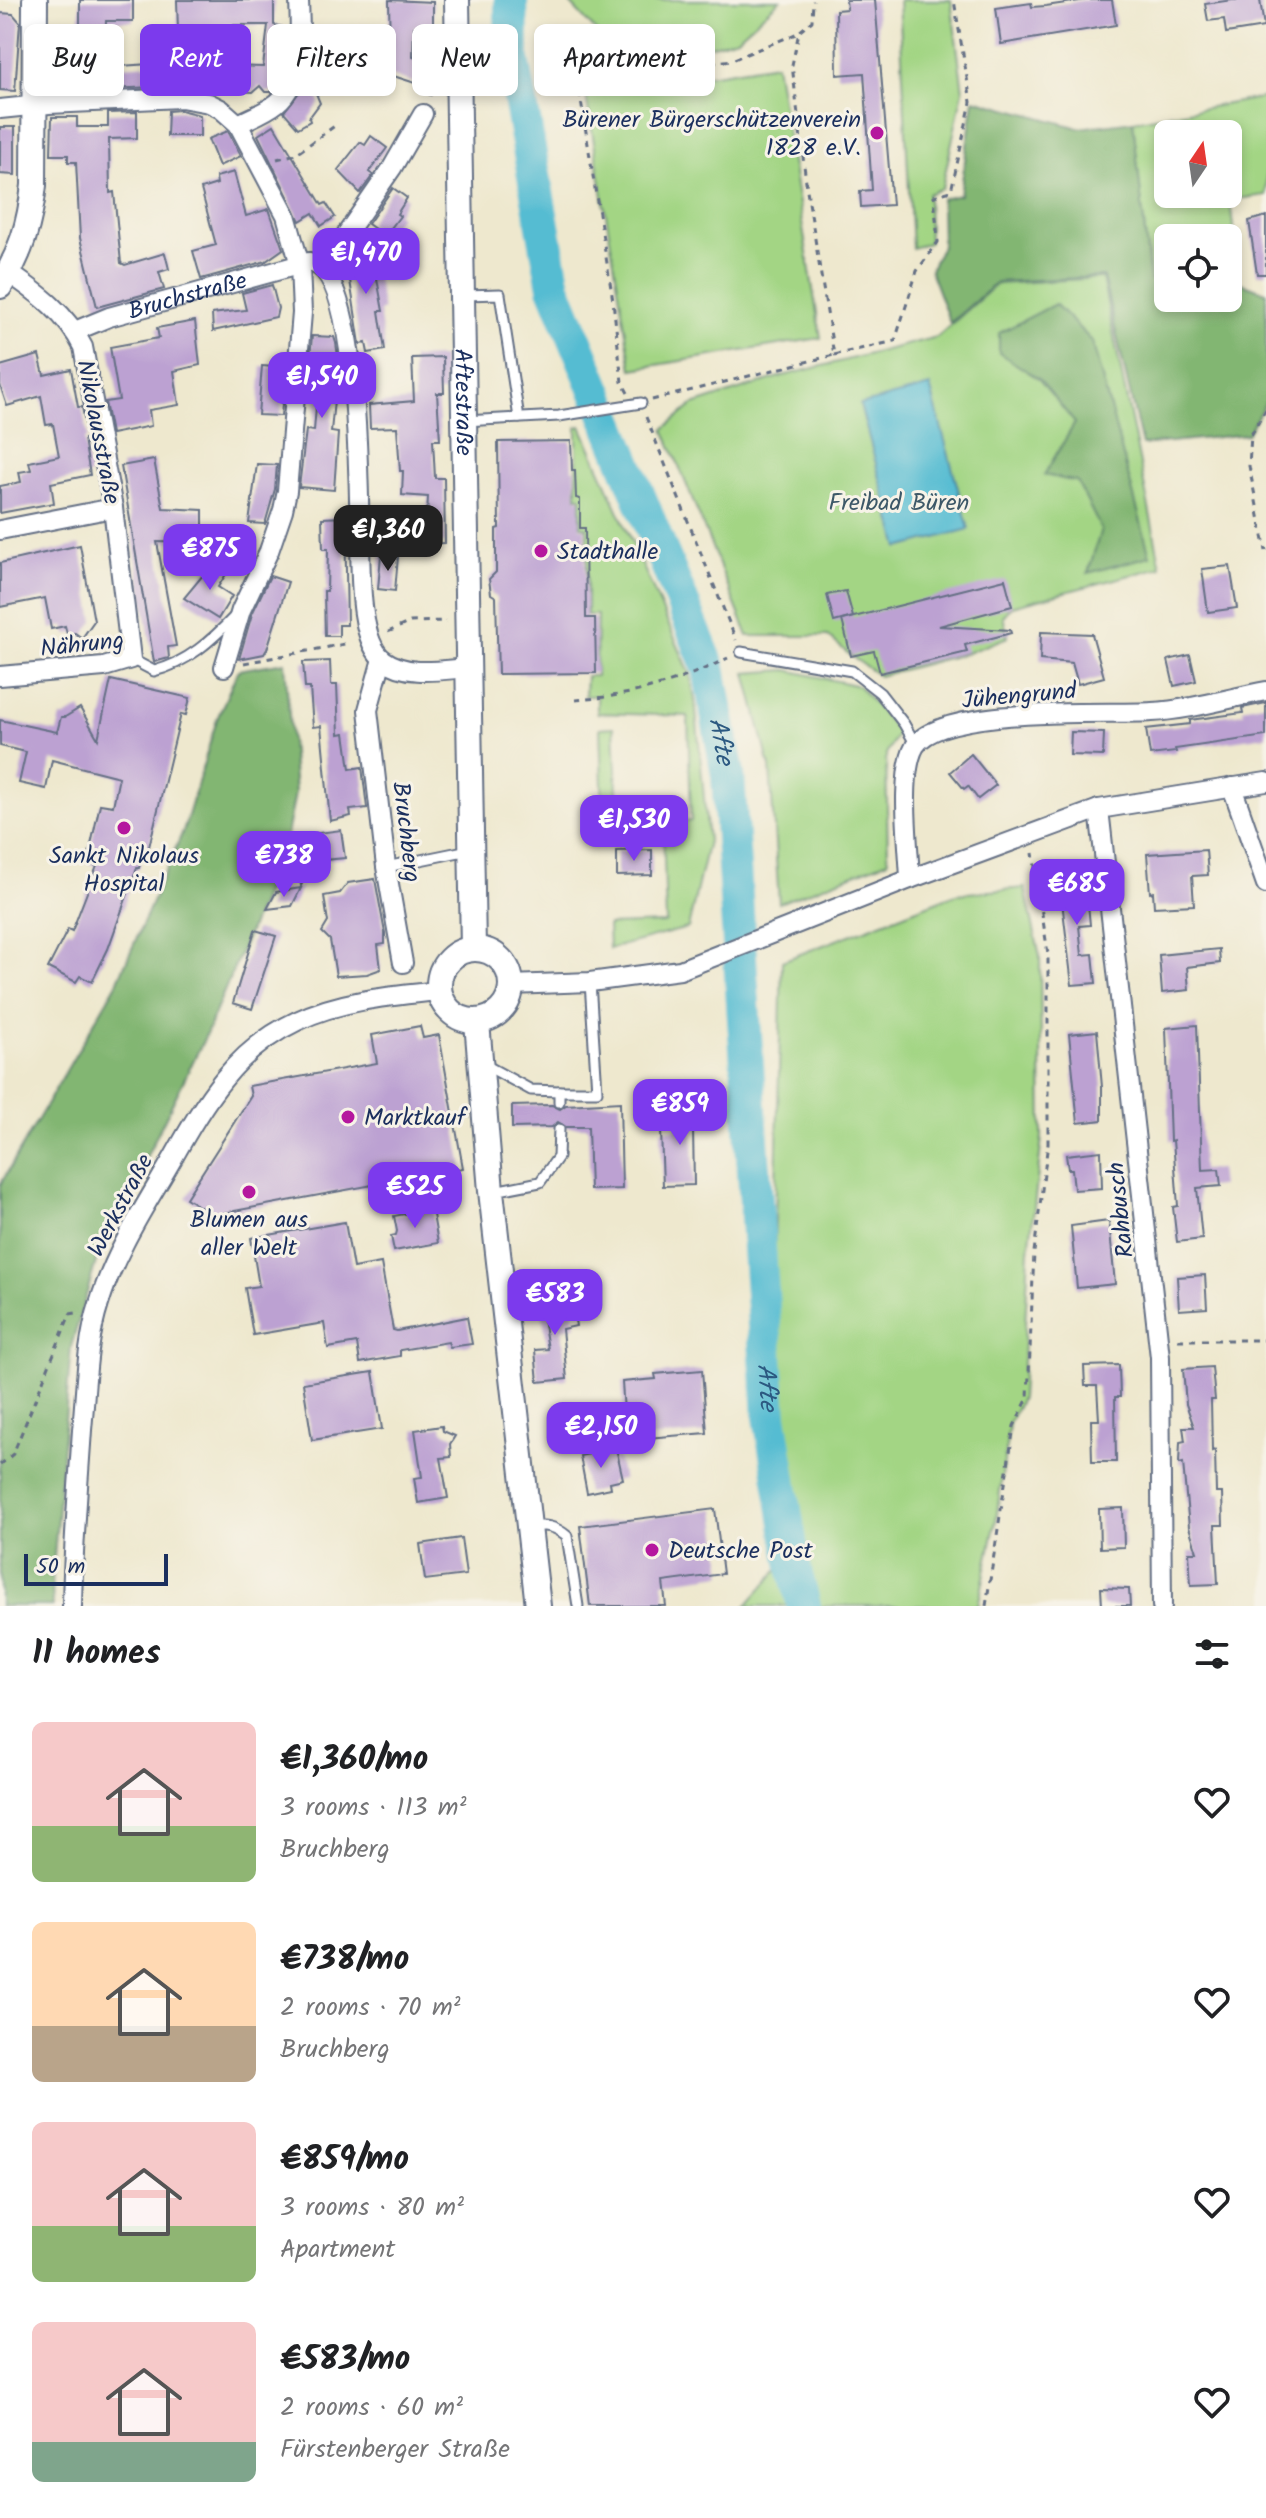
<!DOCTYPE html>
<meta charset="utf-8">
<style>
:root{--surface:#fff;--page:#f6f6f6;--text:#202124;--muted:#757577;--accent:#7c3aed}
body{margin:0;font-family:Kalam,sans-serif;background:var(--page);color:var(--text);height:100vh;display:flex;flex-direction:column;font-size:30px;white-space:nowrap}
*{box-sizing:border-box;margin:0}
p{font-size:26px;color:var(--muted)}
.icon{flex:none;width:44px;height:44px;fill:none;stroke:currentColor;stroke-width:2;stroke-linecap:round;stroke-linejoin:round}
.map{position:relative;height:1606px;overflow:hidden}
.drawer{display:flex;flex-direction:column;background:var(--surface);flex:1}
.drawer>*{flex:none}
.hud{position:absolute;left:24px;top:24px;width:800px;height:72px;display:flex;gap:16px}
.needle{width:52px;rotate:13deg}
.fabs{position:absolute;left:1154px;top:120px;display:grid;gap:16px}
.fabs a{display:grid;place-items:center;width:88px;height:88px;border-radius:12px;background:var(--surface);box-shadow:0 4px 12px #0003;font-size:40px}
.scale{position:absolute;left:24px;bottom:20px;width:144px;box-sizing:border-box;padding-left:8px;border:4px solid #1b2f5e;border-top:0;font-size:22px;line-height:28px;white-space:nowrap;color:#1b2f5e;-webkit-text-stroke:6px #f7f3e8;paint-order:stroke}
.price{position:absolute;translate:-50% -68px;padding:0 18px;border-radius:16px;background:var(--accent);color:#fff;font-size:26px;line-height:52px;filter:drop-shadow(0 2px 4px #0008)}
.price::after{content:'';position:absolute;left:50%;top:48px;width:24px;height:18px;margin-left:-12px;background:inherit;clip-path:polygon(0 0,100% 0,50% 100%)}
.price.active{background:#222;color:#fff}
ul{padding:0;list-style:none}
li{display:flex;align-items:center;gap:24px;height:200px;padding:0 32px}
li span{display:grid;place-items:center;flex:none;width:224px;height:160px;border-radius:12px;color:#555}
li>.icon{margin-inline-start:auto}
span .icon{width:96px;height:96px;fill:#fffc;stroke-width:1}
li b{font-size:34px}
h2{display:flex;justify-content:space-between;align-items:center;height:96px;padding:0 32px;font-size:34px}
.tag{padding:0 28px;border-radius:12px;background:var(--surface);box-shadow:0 4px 12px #0003;font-size:28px;line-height:72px}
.tag.active{background:var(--accent);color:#fff}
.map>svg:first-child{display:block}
</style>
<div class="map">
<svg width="1266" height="1606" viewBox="0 0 1266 1606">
<rect width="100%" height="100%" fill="#f7f3e8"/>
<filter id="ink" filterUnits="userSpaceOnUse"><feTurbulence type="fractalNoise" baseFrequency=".0125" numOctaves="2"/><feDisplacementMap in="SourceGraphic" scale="16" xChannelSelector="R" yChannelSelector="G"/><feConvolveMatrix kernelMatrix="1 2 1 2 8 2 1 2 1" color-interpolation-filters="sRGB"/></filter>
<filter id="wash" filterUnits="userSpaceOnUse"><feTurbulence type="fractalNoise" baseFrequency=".006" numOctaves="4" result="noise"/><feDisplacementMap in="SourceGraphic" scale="32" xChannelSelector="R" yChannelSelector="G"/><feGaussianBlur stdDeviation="1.8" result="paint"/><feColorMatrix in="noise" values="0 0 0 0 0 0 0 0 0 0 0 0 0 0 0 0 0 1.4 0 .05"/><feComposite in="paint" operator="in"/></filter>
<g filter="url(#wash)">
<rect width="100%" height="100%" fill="#eee8ce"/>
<g fill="#a3d584" stroke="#5f8271" stroke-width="2" fill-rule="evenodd">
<polygon points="567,0 780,0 737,38 677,55 601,37"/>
<polygon points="899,0 951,0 963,91 942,188 928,194 929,243 912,248"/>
<polygon points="776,64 821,338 632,369 586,95"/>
<path d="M 1266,97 L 1266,195 L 1230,200 L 1239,282 L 1228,282 L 1228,238 L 1168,238 L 1168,280 L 1150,280 L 1133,121 ZM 1168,134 L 1228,134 L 1228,194 L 1168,194 Z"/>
<polygon points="1102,278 1161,567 1012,606 1003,616 1008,637 967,653 879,676 851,656 828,636 748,636 664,429 693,405 779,377 937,337 997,284"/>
<polygon points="581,426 690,673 695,700 708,841 688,928 609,949 608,925 666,923 663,824 691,821 688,716 597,713 597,696 585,696 586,676 596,676 597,615 587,615 587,527 581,526 581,497 577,497 577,427"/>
<polygon points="787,670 859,686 898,732 886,754 888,861 779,903 770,767 746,673"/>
<polygon points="614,727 618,814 603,814 600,728"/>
<polygon points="1025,888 1040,957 1042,1137 1029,1251 1021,1398 1009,1424 996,1521 978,1606 817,1606 808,1566 784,1423 773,1297 782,961 956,894"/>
<polygon points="790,1569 799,1606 746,1606 777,1571"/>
</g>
<g fill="#82b672" stroke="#4e7268" stroke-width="2">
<polygon points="974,99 1079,128 1133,121 1150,280 1168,280 1168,298 1228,298 1228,282 1239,282 1266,292 1266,402 1247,434 1142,445 1103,277 997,282 950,323 930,270 942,246 941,199 960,195"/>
<polygon points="1055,304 1092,341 1150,556 1088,573 1101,529 1077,482 1044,475 1075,423 1039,379 999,353 999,333"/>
<polygon points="285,662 295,793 285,846 205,1037 98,1255 71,1347 52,1582 53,1606 0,1606 0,1185 117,983 184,829 217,719 238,670"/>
</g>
<polygon fill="#55bcd2" stroke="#387698" stroke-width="2" points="930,386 969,529 899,548 860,405"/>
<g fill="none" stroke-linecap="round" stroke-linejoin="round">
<path stroke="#55bcd2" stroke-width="34" id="s1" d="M 511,0 L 512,54 L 554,287 L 709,668 L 728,775 L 770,1416 L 794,1567 L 804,1606"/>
</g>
<g id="blocks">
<g fill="#bca1d2">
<polygon points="80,0 133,0 133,21 106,21 104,73 53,68 55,26 80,27"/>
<polygon points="177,0 274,0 274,25 288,28 288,40 281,77 271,92 265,92 260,86 253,92 231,91 232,66 263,67 268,25 226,25 226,56 230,56 231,73 196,74 196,88 180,86 107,89 106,67 179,62"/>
<polygon points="389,0 433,2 433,26 414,27 413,56 423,59 415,83 375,70 382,46 390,48"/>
<polygon points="846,0 875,0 892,205 861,207 860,191 872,190 864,73 837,75 836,10 847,9"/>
<polygon points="1086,0 1112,0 1116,25 1001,44 996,8 1031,3 1032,7 1046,6"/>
<polygon points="1232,0 1260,0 1264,27 1226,33 1224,19 1208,21 1205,4"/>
<polygon points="0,13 13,14 20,22 15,91 0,90"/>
<polygon points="309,64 322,68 315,91 320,103 309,118 310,121 298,128 284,112 303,87"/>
<polygon points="180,110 200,115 200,136 167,136 168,111"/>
<polygon points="137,112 137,138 109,139 110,193 114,192 121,263 125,265 165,253 169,269 159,272 164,289 97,307 80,238 76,162 68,162 68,155 51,155 52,117 77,117 77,127 108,127 108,113"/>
<polygon points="274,125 322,205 326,203 335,217 321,226 313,213 300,221 258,135"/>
<polygon points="0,127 15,127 15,175 0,174"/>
<polygon points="228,131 241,156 219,166 208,139"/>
<polygon points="371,136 387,148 369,172 373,175 360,193 338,170 360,142 365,145"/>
<polygon points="234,172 246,216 269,209 283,249 266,261 201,279 193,251 216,245 201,189 217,184 216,177"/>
<polygon points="393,188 407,198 397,214 400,216 385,236 368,224"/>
<polygon points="1266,216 1266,274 1257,274 1249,221"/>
<polygon points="370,240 383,311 379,311 385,350 368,353 366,343 360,344 346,255 356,242"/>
<polygon points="272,285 278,308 276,317 213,331 212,314 246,310 242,293"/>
<polygon points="195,321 200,365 174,371 179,405 149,410 151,426 111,434 105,402 119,400 110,347 159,338 157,328"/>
<polygon points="312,336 334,337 336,343 338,357 331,432 338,433 334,490 299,487 306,430 314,431 319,369 309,369"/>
<polygon points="39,355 44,375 71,369 78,407 82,407 88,438 84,439 90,475 51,483 54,503 0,513 0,486 21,482 19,472 31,470 29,462 59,456 53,424 46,425 41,396 7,406 0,385 0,366"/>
<polygon points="443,357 444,393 437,393 440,440 433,440 435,478 444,478 445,543 387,544 383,516 427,514 428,497 402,495 403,471 400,471 397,427 370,428 369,405 414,401 412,358"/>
<polygon points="262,366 285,368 281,416 258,415"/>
<polygon points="571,441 572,470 575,470 576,498 580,499 580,528 585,528 586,618 595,618 596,673 498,674 496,597 491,594 489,579 496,572 496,529 499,528 498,442"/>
<polygon points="154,460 163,508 203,510 203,543 157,542 176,646 168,647 169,658 154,662 121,466"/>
<polygon points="257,464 277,465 275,489 265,524 249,523"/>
<polygon points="345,517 347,625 339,625 339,636 325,636 324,591 327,591 328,549 323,549 322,518"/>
<polygon points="80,545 94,621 82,638 75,633 67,634 65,626 51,629 45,598 0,607 0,563"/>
<polygon points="381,555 398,557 395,591 378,589"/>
<polygon points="218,564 228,571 218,587 232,596 218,619 184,598 208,569"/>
<polygon points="1230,566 1237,608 1208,612 1202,569"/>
<polygon points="270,576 288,582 267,649 264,654 239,659 252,614"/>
<polygon points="1005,579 1012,606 939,626 1010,630 1011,633 965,645 967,652 880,673 874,651 851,656 842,620"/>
<polygon points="846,591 853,617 834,622 827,595"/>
<polygon points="1041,632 1092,634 1104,677 1078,684 1072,663 1040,660"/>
<polygon points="1190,655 1196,681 1174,686 1168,660"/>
<polygon points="330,661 331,685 337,685 339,734 345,733 350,769 362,767 367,808 350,810 351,816 330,821 321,726 313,727 310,688 305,688 303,662"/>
<polygon points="111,680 190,698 186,715 181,714 148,851 143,853 139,868 137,868 108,949 92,982 80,976 76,982 48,968 68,929 72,931 86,895 97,866 87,863 100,804 113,806 119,777 52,760 46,789 19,783 26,752 0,746 0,720 57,732 61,717 65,717 80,708 98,739"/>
<polygon points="1266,703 1266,736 1175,749 1176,752 1150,755 1146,729 1190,724 1190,720 1243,713 1242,708"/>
<polygon points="1071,732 1104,733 1103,756 1070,755"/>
<polygon points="971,754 996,785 978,799 968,786 964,789 950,772"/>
<polygon points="341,830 345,858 313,861 301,886 295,836"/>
<polygon points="652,850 652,875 617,876 617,851"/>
<polygon points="1206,850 1208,875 1192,876 1194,905 1154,907 1153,892 1150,893 1147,854"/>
<polygon points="1085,873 1090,925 1079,926 1082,955 1093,954 1096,983 1072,985 1059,876"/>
<polygon points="375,879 385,933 385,944 378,945 381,969 367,974 336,976 330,940 322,932 328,922 324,896 340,893 348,883"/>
<polygon points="301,888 292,906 267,909 276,892"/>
<polygon points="255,930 276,936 252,1009 233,1003"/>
<polygon points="1219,949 1220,963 1187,967 1189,990 1162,993 1159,955"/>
<polygon points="1197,1025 1202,1170 1219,1169 1221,1186 1197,1188 1202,1239 1177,1242 1173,1207 1178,1206 1173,1140 1170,1141 1166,1028"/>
<polygon points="420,1026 423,1038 439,1035 463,1168 213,1215 186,1198 251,1096 249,1086 377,1063 372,1035"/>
<polygon points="1097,1031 1102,1087 1102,1120 1078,1123 1069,1034"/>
<polygon points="620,1102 622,1189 590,1190 588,1127 566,1127 558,1122 552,1127 512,1128 512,1106 552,1105 560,1109 566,1105"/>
<polygon points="699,1104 700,1128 693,1128 694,1185 663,1186 661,1130 676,1129 675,1105"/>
<polygon points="1101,1151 1102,1188 1074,1190 1072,1169 1068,1169 1066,1155"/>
<polygon points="432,1209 438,1243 394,1251 391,1236 396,1235 397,1231 394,1216"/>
<polygon points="1109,1221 1115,1284 1077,1288 1071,1226"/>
<polygon points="345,1222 353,1268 381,1263 393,1330 397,1331 467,1317 472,1344 450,1347 448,1342 400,1350 400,1356 360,1363 357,1343 328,1348 324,1323 253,1335 245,1288 259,1286 251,1238"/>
<polygon points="1205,1275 1207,1308 1179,1310 1177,1277"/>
<polygon points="570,1291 576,1326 562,1329 567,1379 538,1382 535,1350 548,1349 541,1306 546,1305 545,1296"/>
<polygon points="1119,1365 1120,1397 1115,1397 1116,1462 1092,1462 1091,1420 1099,1420 1097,1386 1085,1386 1084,1366"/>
<polygon points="1212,1367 1215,1400 1211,1400 1212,1451 1215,1450 1216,1493 1222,1493 1223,1525 1215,1525 1218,1584 1191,1585 1189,1552 1197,1552 1189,1527 1183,1463 1179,1464 1180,1442 1185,1441 1183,1427 1194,1427 1186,1404 1183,1369"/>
<polygon points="702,1370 707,1433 647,1438 646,1427 625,1428 622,1382 656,1379 655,1374"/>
<polygon points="373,1372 382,1429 312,1440 303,1383"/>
<polygon points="442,1426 443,1431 455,1436 450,1444 451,1457 441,1458 448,1498 418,1503 414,1478 422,1477 415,1430"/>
<polygon points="616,1448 623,1479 610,1482 611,1488 587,1493 580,1456"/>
<polygon points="1123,1508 1124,1547 1100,1548 1099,1509"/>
<polygon points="715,1509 723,1574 663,1582 666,1606 590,1606 580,1526"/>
<polygon points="461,1538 466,1575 425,1580 420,1544"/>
<polygon points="1101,1588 1129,1589 1130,1606 1102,1606"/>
</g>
</g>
</g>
<g filter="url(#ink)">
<use href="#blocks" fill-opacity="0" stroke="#657085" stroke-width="2"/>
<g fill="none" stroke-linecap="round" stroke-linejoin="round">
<g stroke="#657085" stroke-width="13">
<g id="service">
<polyline points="465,295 500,294 519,418"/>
<polyline points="464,421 559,416 641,403"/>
<polyline points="741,652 852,671 880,693 904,724 916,745"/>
<path d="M 131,659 L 154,671 C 187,663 212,640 236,615"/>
<polyline points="386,867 469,850"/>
<polyline points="485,1065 531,1090 559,1091"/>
<polyline points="559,1102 559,1091 597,1091 590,982"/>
<polyline points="494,1191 540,1182 558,1157 559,1129"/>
<path d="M 530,1528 C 545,1524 555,1526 567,1536 L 578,1606"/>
</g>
</g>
<g stroke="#657085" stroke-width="22">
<g id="minor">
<polyline points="0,109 49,104 181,98 209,103 221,109 238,124 286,215 300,265 302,313 287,491 283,510 269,551 241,610 224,667"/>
<path d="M 238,124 C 250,118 266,112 277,103 C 305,79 300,33 299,0"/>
<polyline points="323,268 392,168 423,114"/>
<path id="s2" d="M 75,331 L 109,317 L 309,262 C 361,269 358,493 360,538 C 361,569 358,641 384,660 C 407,677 441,670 467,668"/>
<polyline points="0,530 113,508"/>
<polyline points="382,659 368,710 386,867 403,963"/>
<path d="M 0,676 L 104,667 L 131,659 L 113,508 L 83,347 C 67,314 38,293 9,273"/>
<polyline points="1232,787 1266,884"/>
<polyline points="1099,809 1160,1357 1162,1606"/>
<path d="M 910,879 C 909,847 899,773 915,746 C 941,705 1105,715 1152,712 C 1190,710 1229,698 1266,691"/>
<polyline points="511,985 590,982 680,970 910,879 1099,809 1266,782"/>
<path d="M 72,1606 C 73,1547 78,1489 82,1430 C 86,1388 86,1344 99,1304 C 115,1251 146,1205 173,1158 C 205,1101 235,1050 297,1021 C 340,1000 392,996 439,991"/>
</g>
</g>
<g stroke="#657085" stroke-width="28">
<g id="secondary">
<path id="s3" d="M 457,0 L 473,949"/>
<path d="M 0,286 C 21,254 30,223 34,185 L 35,0"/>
<circle cx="475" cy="985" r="36"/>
<polyline points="477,1022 491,1191 538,1606"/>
</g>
</g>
<g stroke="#657085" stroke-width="3" stroke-dasharray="6 6" stroke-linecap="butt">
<polyline points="430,96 435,64"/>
<polyline points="277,159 296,154 336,125"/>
<polyline points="834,355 895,341 917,271 938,242 934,196 951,191 971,102 954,0"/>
<polyline points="628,393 622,382 613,301 579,88 662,70 732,60 798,33"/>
<polyline points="652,400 834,355 807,190 792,65 799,32 812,21 813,0"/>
<polyline points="1266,409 1251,435 1249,466 1266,551"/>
<polyline points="646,417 736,640"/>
<polyline points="388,632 410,622 446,621"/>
<polyline points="244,663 350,643"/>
<path d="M 575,700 C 634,696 674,684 728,658"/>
<polyline points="1178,1340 1266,1340"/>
<polyline points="0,1465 13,1454 70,1314 76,1313"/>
<polyline points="986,1606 1014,1426 1028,1398 1034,1252 1048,1143 1048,954 1033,853"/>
</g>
<use href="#service" stroke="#fff" stroke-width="9"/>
<use href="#minor" stroke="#fff" stroke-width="18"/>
<use href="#secondary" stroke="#fff" stroke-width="24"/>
</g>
</g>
<g fill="#b5179e" stroke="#f7f3e8" stroke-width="3">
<circle cx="877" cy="133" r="8"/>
<circle cx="541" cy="551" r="8"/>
<circle cx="124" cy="828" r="8"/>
<circle cx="348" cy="1117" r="8"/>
<circle cx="249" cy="1192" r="8"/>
<circle cx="652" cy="1550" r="8"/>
</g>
<g text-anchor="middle" stroke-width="6" stroke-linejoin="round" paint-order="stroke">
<g font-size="24" fill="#1b2f5e" stroke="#f7f3e8" text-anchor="start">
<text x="861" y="127" text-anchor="end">Bürener Bürgerschützenverein<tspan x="861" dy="28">1828 e.V.</tspan></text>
<text x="557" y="559">Stadthalle</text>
<text x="124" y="863" text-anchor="middle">Sankt Nikolaus<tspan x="124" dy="28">Hospital</tspan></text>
<text x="364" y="1125">Marktkauf</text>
<text x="249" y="1227" text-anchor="middle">Blumen aus<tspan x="249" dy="28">aller Welt</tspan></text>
<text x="668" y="1558">Deutsche Post</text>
</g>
<g font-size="24" fill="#1b2f5e" stroke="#f7f3e8">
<text dy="8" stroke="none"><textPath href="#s2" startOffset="118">Bruchstraße</textPath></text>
<text dy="8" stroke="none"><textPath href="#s3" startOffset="402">Aftestraße</textPath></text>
<text transform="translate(99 432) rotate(79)" y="8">Nikolausstraße</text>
<text transform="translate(82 644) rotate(-6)" y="8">Nährung</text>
<text transform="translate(1019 695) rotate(-5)" y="8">Jühengrund</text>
<text transform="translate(407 832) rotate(83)" y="8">Bruchberg</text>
<text transform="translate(120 1205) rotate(-62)" y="8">Werkstraße</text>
<text transform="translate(1120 1210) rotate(-96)" y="8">Rahbusch</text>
</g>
<g font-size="24" fill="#3d5868" stroke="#f7f3e8">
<text x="899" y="510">Freibad Büren</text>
</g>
<g font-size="26" font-style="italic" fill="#2c5981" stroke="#f7f3e8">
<text dy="9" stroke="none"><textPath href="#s1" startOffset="776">Afte</textPath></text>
<text dy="9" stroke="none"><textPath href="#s1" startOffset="1424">Afte</textPath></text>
</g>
</g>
</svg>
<div class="fabs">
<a><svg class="needle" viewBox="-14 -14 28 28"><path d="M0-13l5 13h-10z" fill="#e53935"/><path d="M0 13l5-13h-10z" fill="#757577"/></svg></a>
<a><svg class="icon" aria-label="locate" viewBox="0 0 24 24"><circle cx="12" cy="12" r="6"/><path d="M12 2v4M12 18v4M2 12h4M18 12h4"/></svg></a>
</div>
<div class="scale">50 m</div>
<b class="price" style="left:366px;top:296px">€1,470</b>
<b class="price" style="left:322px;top:420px">€1,540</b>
<b class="price active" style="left:388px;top:573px">€1,360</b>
<b class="price" style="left:210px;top:592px">€875</b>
<b class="price" style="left:634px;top:863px">€1,530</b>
<b class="price" style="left:284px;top:899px">€738</b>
<b class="price" style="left:1077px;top:927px">€685</b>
<b class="price" style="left:680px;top:1147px">€859</b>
<b class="price" style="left:415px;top:1230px">€525</b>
<b class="price" style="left:555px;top:1337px">€583</b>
<b class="price" style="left:601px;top:1470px">€2,150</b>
<div class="hud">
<a class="tag">Buy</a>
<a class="tag active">Rent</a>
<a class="tag">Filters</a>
<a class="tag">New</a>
<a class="tag">Apartment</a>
</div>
</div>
<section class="drawer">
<h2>11 homes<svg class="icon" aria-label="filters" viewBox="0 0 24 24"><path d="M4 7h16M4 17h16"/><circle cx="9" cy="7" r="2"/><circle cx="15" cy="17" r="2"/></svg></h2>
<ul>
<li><span style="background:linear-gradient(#f6c9c9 65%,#8fb573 0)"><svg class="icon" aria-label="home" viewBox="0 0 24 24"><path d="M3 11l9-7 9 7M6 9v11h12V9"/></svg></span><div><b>€1,360/mo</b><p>3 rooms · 113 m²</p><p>Bruchberg</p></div><svg class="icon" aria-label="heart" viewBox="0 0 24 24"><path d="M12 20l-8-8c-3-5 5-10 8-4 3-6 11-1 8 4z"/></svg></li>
<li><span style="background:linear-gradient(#ffd9b3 65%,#b9a48a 0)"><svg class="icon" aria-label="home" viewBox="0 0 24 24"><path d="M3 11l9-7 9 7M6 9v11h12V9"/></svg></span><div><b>€738/mo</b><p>2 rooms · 70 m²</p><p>Bruchberg</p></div><svg class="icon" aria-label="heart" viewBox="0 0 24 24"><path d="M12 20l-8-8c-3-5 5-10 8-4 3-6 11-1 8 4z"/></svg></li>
<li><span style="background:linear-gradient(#f6c9c9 65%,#8fb573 0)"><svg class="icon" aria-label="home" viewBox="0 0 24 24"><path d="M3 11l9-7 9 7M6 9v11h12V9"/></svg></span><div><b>€859/mo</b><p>3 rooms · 80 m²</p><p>Apartment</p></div><svg class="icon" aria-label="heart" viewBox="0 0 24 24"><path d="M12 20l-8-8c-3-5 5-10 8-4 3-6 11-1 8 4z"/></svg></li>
<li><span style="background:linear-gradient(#f6c9c9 75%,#7fa58c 0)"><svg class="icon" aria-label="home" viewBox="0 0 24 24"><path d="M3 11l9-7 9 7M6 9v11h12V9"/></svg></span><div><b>€583/mo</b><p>2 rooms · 60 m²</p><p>Fürstenberger Straße</p></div><svg class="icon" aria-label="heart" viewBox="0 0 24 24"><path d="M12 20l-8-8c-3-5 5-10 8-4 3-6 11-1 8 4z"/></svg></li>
</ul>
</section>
